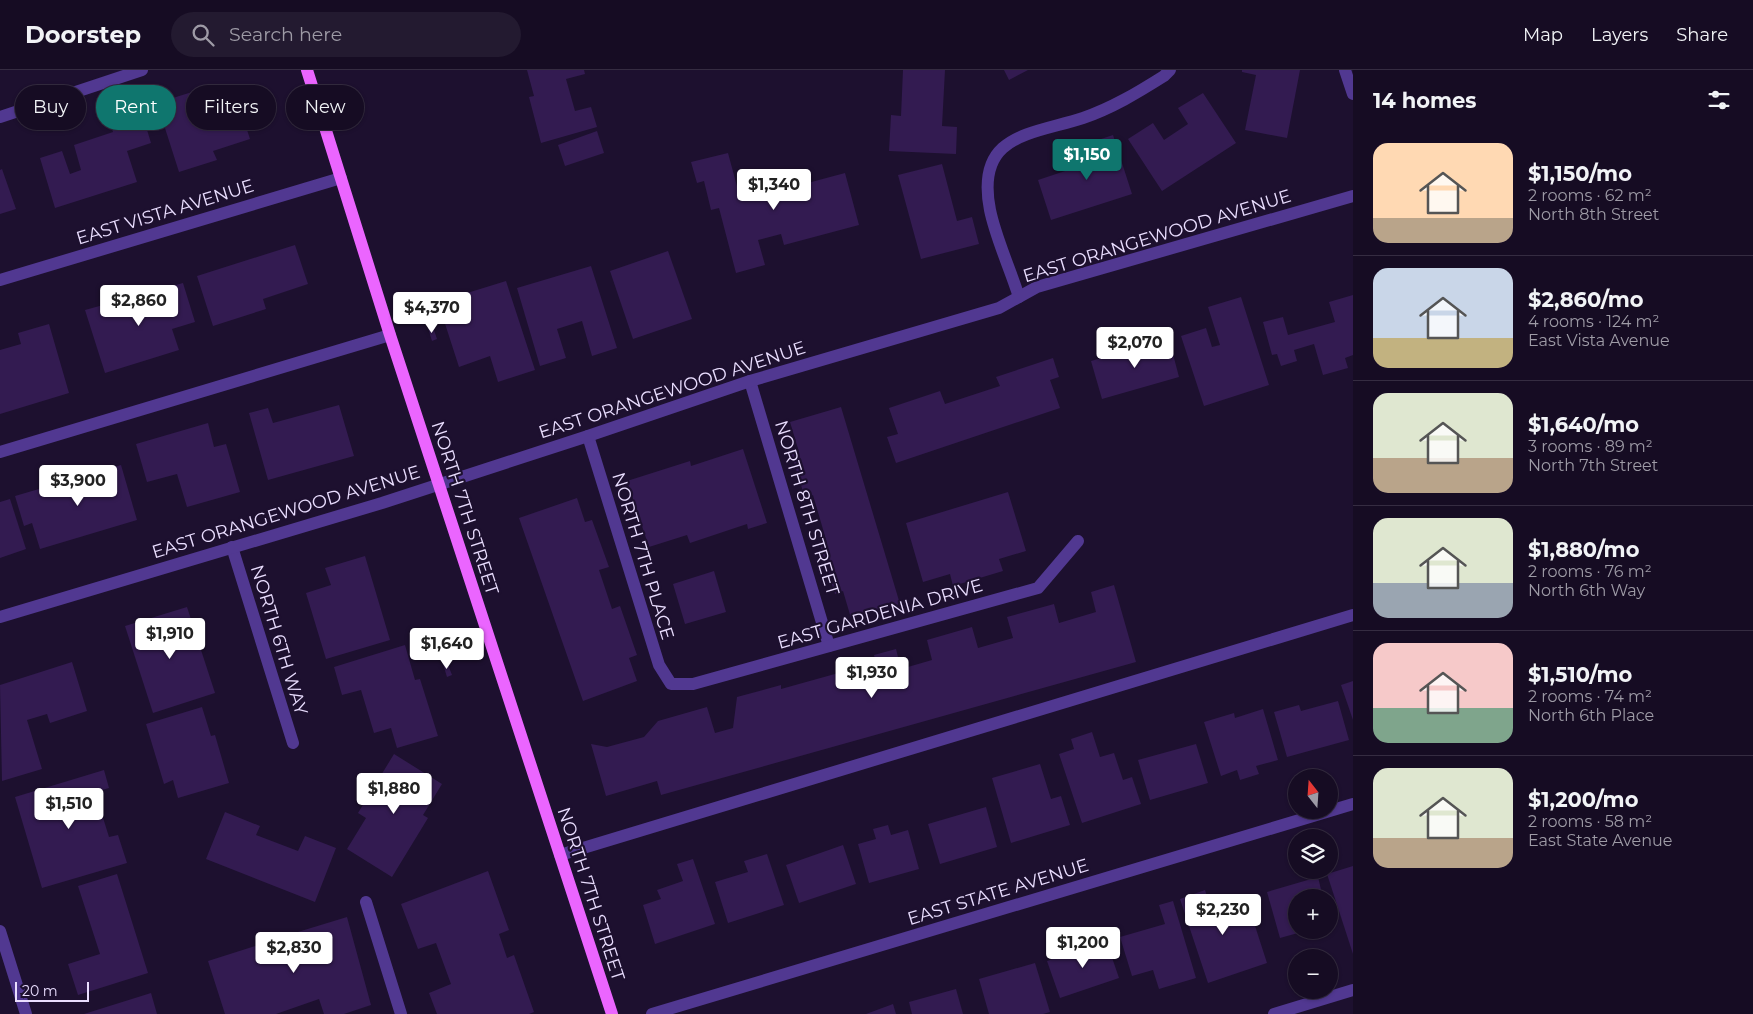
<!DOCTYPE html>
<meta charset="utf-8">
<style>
:root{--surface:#160c23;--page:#231a30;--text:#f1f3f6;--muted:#9e9ba6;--line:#352c41;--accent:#0f766e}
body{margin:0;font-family:Montserrat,sans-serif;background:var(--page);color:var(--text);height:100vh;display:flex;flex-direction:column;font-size:19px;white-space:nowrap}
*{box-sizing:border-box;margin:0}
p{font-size:16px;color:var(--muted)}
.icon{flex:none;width:28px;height:28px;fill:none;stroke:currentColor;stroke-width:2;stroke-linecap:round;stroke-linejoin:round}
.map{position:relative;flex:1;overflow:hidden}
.panel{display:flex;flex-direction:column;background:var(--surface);width:400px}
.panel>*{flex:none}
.hud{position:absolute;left:15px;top:15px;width:475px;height:45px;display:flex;gap:10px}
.needle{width:32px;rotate:343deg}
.fabs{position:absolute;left:1288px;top:699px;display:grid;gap:10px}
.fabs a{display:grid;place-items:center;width:50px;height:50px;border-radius:50%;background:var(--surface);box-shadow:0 1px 4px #0004,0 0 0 1px var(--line);font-size:25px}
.scale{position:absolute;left:15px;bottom:12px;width:74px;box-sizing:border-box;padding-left:5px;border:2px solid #eadeff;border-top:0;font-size:14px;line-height:18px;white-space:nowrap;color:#eadeff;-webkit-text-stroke:4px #1d102f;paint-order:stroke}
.price{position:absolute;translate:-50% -42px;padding:0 11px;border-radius:5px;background:#fff;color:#222;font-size:16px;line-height:32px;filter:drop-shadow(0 1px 2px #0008)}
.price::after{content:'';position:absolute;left:50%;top:30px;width:15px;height:11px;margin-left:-8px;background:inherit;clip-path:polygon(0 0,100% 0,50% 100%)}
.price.on{background:var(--accent);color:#fff}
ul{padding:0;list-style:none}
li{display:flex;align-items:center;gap:15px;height:125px;padding:0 20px}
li+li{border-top:1px solid var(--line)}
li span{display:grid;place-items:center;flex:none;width:140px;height:100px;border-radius:15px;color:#555}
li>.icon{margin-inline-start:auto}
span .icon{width:60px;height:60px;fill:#fffc;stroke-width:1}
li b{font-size:21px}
h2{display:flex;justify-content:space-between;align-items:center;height:60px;padding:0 20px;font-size:21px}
.chip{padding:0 18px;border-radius:22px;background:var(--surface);box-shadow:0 1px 4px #0004,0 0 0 1px var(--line);font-size:18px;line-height:45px}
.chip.on{background:var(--accent);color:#fff}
header{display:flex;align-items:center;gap:30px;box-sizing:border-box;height:70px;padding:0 25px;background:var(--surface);border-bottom:1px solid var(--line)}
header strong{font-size:24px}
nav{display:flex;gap:28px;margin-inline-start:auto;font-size:18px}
.search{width:350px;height:45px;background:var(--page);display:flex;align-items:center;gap:12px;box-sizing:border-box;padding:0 18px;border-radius:28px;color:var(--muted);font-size:19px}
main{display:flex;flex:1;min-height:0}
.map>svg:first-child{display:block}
</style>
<header>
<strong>Doorstep</strong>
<div class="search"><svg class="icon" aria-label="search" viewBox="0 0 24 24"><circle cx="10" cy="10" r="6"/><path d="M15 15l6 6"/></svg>Search here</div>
<nav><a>Map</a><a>Layers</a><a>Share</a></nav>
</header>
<main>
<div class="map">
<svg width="1353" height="944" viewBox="0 0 1353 944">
<rect width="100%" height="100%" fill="#1d102f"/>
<g fill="#331b51">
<polygon points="527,0 584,0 585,4 566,9 575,41 591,37 597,57 541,73 529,27 534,26"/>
<polygon points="903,0 945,0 942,56 957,57 956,84 889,81 891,45 901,46"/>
<polygon points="1004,0 1028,0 1009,10"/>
<polygon points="1242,0 1300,0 1287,68 1245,60 1256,5 1242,2"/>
<polygon points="208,17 215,39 238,32 250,69 213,81 217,90 179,102 157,33"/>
<polygon points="1203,23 1236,73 1162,121 1128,69 1153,53 1164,70 1188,54 1178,38"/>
<polygon points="138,30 151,73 127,81 137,112 55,138 40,88 62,81 70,104 81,100 74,75 113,62 106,40"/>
<polygon points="597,61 604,83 565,96 558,75"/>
<polygon points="1113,65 1132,124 1051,150 1038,110 1089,93 1083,75"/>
<polygon points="728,83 741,131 845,103 859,155 784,175 781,164 758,170 765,195 736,203 719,138 711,140 704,111 697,113 691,92"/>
<polygon points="942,94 957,151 972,147 979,174 921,189 898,105"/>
<polygon points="2,99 16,139 0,144 0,100"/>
<polygon points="295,175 308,214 263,229 266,239 213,256 197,206"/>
<polygon points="668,181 692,249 633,269 610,201"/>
<polygon points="591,196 617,278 592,286 582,251 557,259 566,288 540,296 517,218"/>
<polygon points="506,211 535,300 498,312 490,286 459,297 438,232"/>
<polygon points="183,213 195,252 172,259 179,280 105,303 85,240"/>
<polygon points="1353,225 1353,285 1345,288 1348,298 1323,305 1314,274 1294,280 1297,291 1281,296 1277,284 1272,285 1263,252 1283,247 1288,265 1335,252 1329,232"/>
<polygon points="1241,227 1269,315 1204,336 1181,266 1206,258 1212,277 1220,275 1208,237"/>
<polygon points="49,254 69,323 0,344 0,280 21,274 18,263"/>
<polygon points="433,257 437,269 432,271 428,258"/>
<polygon points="1169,269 1179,307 1102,329 1091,291"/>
<polygon points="1053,288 1059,307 1050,310 1060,338 896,393 887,367 898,364 889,338 940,321 945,334 1000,316 996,307"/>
<polygon points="339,335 354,386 268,410 249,343 268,338 273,353"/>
<polygon points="841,337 900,534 851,548 843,521 835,524 820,475 827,473 813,425 805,428 791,383 799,382 790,352"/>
<polygon points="208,353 214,377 226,374 240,422 187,437 177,404 147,412 136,374"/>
<polygon points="743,379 767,453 748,459 747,454 690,473 687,465 649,477 627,411 690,391 691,396"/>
<polygon points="121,395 137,450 40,479 32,453 24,456 15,426"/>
<polygon points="1008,422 1026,481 999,489 1003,501 953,516 950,504 923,512 906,453"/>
<polygon points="577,428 585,452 592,450 609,497 599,500 612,539 620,536 637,585 629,588 637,611 583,631 519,448"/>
<polygon points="10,429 26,479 0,488 0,432"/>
<polygon points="365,486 390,570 326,589 306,523 331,515 325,498"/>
<polygon points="714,501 726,542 685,554 673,514"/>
<polygon points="1114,515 1136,592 661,725 657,711 606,726 591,674 607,677 644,667 658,651 707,637 715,663 733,658 737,627 781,615 781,619 860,597 862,604 878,600 874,585 896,579 901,599 932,590 927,570 972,557 978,578 1013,568 1007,547 1054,534 1059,553 1096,542 1091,522"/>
<polygon points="187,537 215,623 153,643 125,556"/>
<polygon points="405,575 415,610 420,609 438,666 397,678 391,658 374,663 361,620 342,625 334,597"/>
<polygon points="72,592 87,641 50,653 47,644 27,650 42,699 2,711 0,615"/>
<polygon points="447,592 452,605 447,607 443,594"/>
<polygon points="1353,611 1353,650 1341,615"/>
<polygon points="1338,631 1349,670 1287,687 1274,642 1299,635 1301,641"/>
<polygon points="202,637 211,666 215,665 229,713 178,728 173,710 164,714 146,654"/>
<polygon points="1263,639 1278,690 1256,696 1259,704 1240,710 1237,700 1221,706 1204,652 1234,643 1235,648"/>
<polygon points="1092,662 1100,687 1114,683 1123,710 1132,707 1141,734 1082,753 1059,684 1074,679 1071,669"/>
<polygon points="1196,674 1208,713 1150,730 1138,690"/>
<polygon points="394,684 442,714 423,745 428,748 392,807 347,779 366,748 358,743"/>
<polygon points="1040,694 1051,729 1061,726 1070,755 1011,773 992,708"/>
<polygon points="104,700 109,718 95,722 109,767 118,765 127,793 42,818 15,727"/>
<polygon points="986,737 997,777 940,794 928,754"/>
<polygon points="225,742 260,756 256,765 298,781 305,766 336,778 315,832 206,789"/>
<polygon points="888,755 891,765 908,760 919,799 869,813 858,774 876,769 873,759"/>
<polygon points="843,775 856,814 799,833 786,795"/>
<polygon points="767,784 784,835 728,853 715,812 748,802 744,791"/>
<polygon points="693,789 715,854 655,874 643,835 661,829 657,820 683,811 677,794"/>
<polygon points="1353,796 1353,884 1327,804"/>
<polygon points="488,801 509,860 499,864 507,888 514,885 534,942 529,944 437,944 429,923 451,914 436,873 418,879 401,834"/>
<polygon points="117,804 148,903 78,925 68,894 100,884 78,816"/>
<polygon points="1318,807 1323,828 1296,828 1296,860 1305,861 1280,868 1267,822"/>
<polygon points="1205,820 1211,839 1246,828 1267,893 1208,913 1180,829"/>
<polygon points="1173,831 1196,908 1159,919 1153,900 1132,906 1120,867 1165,854 1159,835"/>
<polygon points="347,847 371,935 344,944 324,944 319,929 276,944 225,944 208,891 265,873 267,880 290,873 288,865"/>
<polygon points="1106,870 1119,908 1060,928 1047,891"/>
<polygon points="1035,893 1050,942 1043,944 989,944 979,909"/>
<polygon points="956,919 963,944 912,944 909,932"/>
<polygon points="151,923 157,944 84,944"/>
<polygon points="893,934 896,944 866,944"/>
</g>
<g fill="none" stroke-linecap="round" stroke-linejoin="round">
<g stroke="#513891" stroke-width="12">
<polyline points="1345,0 1353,24"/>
<polyline points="0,47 142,0"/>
<polyline points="0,382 390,265"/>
<polyline points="560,785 1353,545"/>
<polyline points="1274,944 1353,920"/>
</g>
<g stroke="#513891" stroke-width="12">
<polyline points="0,210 341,108"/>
<path d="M 1019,227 C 1010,198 996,169 990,140 C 975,64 1030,65 1083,48 C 1112,38 1137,23 1164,6 L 1170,0"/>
<polyline points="750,311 829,576"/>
<polyline points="588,366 659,595 671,614 693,614 1038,518 1078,471"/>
<polyline points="232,477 293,673"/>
<polyline points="0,547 382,433 588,366 750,311 999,238 1037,217 1353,126"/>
<polyline points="366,832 401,944"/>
<polyline points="0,861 26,944"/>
<polyline points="652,944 1353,734"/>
</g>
<polyline stroke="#eb65ff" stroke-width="12" points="307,0 390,265 612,944"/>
</g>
<g text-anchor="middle" stroke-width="4.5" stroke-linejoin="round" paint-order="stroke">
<g font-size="18" fill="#eadeff" stroke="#1d102f">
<text transform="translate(165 142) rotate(-17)" y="6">EAST VISTA AVENUE</text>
<text transform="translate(1157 166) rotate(-17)" y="6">EAST ORANGEWOOD AVENUE</text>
<text transform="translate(672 320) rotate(-18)" y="6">EAST ORANGEWOOD AVENUE</text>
<text transform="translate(465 438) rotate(72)" y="6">NORTH 7TH STREET</text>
<text transform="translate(807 438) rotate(73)" y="6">NORTH 8TH STREET</text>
<text transform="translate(286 442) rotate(-17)" y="6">EAST ORANGEWOOD AVENUE</text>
<text transform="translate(643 486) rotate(73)" y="6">NORTH 7TH PLACE</text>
<text transform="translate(880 544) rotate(-16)" y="6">EAST GARDENIA DRIVE</text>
<text transform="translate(279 570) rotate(73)" y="6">NORTH 6TH WAY</text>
<text transform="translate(998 822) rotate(-17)" y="6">EAST STATE AVENUE</text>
<text transform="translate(591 824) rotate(72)" y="6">NORTH 7TH STREET</text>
</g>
</g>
</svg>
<div class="fabs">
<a><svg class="needle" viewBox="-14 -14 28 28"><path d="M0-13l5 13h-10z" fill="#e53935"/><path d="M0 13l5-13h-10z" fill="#9e9ba6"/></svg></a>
<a><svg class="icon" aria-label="layers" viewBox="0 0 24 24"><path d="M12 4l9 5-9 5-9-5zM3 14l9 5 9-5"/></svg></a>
<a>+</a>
<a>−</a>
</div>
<div class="scale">20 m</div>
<b class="price on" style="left:1087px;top:111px">$1,150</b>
<b class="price" style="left:774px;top:141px">$1,340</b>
<b class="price" style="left:139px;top:257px">$2,860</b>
<b class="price" style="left:432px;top:264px">$4,370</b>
<b class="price" style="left:1135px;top:299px">$2,070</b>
<b class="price" style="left:78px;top:437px">$3,900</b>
<b class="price" style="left:170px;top:590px">$1,910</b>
<b class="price" style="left:447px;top:600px">$1,640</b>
<b class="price" style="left:872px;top:629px">$1,930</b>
<b class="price" style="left:394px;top:745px">$1,880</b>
<b class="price" style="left:69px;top:760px">$1,510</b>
<b class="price" style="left:1223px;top:866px">$2,230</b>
<b class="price" style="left:1083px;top:899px">$1,200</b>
<b class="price" style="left:294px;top:904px">$2,830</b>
<div class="hud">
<a class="chip">Buy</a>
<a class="chip on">Rent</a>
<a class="chip">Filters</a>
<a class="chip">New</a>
</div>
</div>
<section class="panel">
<h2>14 homes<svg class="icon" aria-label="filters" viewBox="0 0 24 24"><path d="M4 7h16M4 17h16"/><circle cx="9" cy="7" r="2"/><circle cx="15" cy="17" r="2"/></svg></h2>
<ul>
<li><span style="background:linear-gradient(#ffd9b3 75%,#b9a48a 0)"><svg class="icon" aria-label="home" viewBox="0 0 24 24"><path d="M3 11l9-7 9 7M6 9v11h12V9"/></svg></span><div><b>$1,150/mo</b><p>2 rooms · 62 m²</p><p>North 8th Street</p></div></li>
<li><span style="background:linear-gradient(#c9d6e8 70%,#c2b280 0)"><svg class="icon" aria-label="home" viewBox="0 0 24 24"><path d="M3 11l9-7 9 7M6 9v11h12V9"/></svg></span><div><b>$2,860/mo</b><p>4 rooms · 124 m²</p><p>East Vista Avenue</p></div></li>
<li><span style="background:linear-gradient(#dfe7d0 65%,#b9a48a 0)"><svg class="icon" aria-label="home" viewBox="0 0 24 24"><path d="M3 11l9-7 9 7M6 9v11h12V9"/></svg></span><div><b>$1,640/mo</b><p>3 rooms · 89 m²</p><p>North 7th Street</p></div></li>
<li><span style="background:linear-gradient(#dfe7d0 65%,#9aa5b1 0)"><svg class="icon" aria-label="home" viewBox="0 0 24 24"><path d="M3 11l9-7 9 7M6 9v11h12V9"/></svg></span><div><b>$1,880/mo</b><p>2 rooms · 76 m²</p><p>North 6th Way</p></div></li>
<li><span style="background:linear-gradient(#f6c9c9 65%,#7fa58c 0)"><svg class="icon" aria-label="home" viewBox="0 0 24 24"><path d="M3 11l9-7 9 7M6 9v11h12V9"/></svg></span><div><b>$1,510/mo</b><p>2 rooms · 74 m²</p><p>North 6th Place</p></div></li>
<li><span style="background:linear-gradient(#dfe7d0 70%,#b9a48a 0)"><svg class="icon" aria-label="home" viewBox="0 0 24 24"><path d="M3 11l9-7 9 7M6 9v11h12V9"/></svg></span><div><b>$1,200/mo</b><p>2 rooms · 58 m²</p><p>East State Avenue</p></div></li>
</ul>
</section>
</main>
